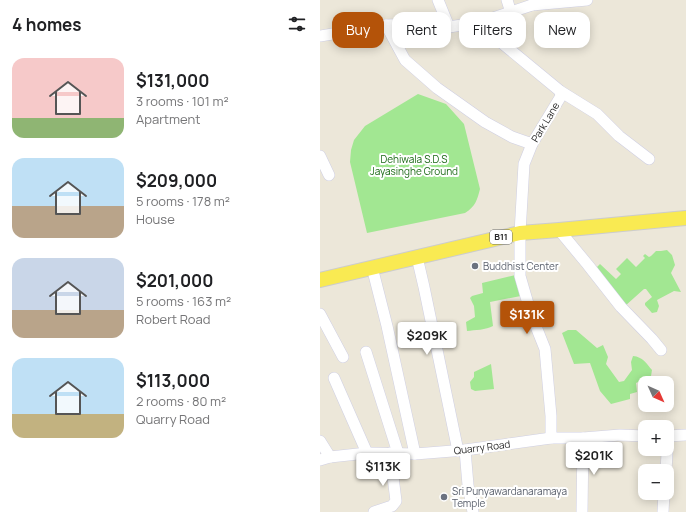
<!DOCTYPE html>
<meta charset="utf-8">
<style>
:root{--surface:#fff;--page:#f6f6f6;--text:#202124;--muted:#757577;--accent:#b45309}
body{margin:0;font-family:Manrope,sans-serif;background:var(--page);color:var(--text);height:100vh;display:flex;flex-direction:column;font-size:15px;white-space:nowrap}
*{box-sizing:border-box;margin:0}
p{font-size:13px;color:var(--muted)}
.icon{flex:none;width:22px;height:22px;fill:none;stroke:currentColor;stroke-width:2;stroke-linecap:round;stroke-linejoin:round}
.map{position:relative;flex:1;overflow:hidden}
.sheet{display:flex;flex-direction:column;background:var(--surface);width:320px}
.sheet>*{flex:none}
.top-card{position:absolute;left:12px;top:12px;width:294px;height:36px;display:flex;gap:8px}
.needle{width:26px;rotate:135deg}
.tools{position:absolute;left:318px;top:376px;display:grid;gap:8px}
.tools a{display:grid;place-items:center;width:36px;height:36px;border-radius:8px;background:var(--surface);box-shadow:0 2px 10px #0003;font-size:20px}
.price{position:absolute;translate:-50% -34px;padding:0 9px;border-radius:4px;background:#fff;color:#222;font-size:13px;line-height:26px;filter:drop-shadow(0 1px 2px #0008)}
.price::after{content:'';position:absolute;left:50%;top:24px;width:12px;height:9px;margin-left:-6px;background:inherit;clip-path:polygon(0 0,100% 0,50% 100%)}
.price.active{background:var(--accent);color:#fff}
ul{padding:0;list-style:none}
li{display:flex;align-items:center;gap:12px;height:100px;padding:0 12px}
li span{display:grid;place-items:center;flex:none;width:112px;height:80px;border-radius:12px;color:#555}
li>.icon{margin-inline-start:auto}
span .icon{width:48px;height:48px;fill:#fffc;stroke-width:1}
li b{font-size:17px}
h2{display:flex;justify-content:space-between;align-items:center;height:48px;padding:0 12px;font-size:17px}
.chip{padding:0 14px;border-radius:12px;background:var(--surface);box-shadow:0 2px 10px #0003;font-size:14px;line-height:36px}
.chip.active{background:var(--accent);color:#fff}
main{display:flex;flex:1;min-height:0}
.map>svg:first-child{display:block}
</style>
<main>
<section class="sheet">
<h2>4 homes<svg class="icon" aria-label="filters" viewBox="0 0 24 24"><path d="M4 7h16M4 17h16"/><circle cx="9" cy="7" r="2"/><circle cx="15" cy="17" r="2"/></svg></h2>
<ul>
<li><span style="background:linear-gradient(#f6c9c9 75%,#8fb573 0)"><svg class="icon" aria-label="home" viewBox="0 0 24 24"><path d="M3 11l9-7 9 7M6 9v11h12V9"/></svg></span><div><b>$131,000</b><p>3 rooms · 101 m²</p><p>Apartment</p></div></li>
<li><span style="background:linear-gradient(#bfe0f5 60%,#b9a48a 0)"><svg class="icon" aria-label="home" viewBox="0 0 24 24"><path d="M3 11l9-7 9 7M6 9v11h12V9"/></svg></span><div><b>$209,000</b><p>5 rooms · 178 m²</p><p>House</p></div></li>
<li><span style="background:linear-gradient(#c9d6e8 65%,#b9a48a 0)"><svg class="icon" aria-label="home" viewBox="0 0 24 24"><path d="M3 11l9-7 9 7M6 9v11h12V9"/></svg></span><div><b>$201,000</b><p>5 rooms · 163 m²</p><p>Robert Road</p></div></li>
<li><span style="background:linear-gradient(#bfe0f5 70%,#c2b280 0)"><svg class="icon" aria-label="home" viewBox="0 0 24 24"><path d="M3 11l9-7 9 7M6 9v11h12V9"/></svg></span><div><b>$113,000</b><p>2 rooms · 80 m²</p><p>Quarry Road</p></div></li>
</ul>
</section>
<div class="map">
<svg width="366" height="512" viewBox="0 0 366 512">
<rect width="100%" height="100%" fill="#ece7d9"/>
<g fill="#a2e792">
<path d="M 98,94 L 126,104 L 144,124 L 160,189 C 157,200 156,206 145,213 L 47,233 L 30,162 L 31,150 L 34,140 L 45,126 Z"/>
<polygon points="347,250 352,255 355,265 351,273 361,292 354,291 337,300 339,306 337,312 332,313 325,305 325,303 332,297 326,289 324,289 305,306 273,271 280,264 296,279 301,274 296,269 307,258 316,267 325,258 323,256 325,254 329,257 331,256 336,251 341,251"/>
<path d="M 200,274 L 206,295 L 170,302 L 173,326 C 166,330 155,330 147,331 L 146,322 L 155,317 L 154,306 L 150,298 L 152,296 L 163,293 L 162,283 Z"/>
<path d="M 248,330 L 256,330 L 277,348 L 283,345 L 288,357 L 286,364 L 299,382 L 304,381 L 312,370 L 311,362 L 313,356 C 323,357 326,363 332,370 L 331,376 L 316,383 L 317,392 L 310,394 L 310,399 L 291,404 L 280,391 L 270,363 L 254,364 L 242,333 Z"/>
<polygon points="171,364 174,389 155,391 151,389 150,382 154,377 154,372"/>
</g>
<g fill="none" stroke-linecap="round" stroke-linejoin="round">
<g stroke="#cfcfe3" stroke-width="12">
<g id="minor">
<polyline points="118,0 129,27"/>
<polyline points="187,0 191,13"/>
<polyline points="212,5 267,0"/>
<polyline points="161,22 177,39 240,91 277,114 299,136 329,159"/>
<polyline points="66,25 85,60 117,88 165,122 192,137 212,144"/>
<polyline points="0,36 66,25 99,24 129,27 161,22 212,5 220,0"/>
<polyline points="0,156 9,175"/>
<polyline points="239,230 268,265 301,307 332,339 341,350"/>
<polyline points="97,257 104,287 138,451"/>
<polyline points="52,267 67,326 95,454"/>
<polyline points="0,314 23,357"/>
<polyline points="46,352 78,453"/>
<polyline points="14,378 47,453"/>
<polyline points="347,436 366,435"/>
<polyline points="231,438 231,416 225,349 211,314 200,276 200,233 204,164 212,144 241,96 240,91"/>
<polyline points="0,441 10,457"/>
<polyline points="145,450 148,485 153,512"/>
<polyline points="0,460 10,457 47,453 95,454 145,450 231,438 263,438 300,435 325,436"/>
<polyline points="346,471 348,436"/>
<polyline points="54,512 72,506 76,501 70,453"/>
<polyline points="262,512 263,438"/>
<polyline points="343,512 344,493"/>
</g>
</g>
<g stroke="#ccc" stroke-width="16">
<polyline id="major" points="0,280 200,233 239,230 366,218"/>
</g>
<use href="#minor" stroke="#fff" stroke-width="11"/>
<use href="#major" stroke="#f9ea52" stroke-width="14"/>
</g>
<g fill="#6b7280" stroke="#fff" stroke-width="1.5">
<circle cx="155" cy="266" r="4"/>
<circle cx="124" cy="497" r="4"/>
</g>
<g text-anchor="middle" stroke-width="4" stroke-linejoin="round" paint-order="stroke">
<rect fill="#fff" stroke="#696969" stroke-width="1" x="170" y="230" width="22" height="14" rx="3"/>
<g font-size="9" font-weight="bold" fill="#292929">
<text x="181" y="240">B11</text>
</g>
<g font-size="10" fill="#292929" stroke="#fff">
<text transform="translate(225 122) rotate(-59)" y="4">Park Lane</text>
<text transform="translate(162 447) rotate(-7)" y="4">Quarry Road</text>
</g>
<g font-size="10" fill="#1a6915" stroke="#fff">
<text x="94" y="163">Dehiwala S.D.S<tspan x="94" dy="12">Jayasinghe Ground</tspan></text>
</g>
<g font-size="10" fill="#5b616d" stroke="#fff" text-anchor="start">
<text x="163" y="270">Buddhist Center</text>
<text x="132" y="495">Sri Punyawardanaramaya<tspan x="132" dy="12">Temple</tspan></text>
</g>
</g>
</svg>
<div class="tools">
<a><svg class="needle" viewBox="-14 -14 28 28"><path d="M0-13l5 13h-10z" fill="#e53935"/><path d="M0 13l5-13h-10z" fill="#757577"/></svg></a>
<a>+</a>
<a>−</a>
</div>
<b class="price active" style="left:207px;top:335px">$131K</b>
<b class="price" style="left:107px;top:356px">$209K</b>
<b class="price" style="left:274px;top:476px">$201K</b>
<b class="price" style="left:63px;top:487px">$113K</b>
<div class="top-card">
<a class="chip active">Buy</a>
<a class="chip">Rent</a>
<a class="chip">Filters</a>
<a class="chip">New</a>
</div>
</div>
</main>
